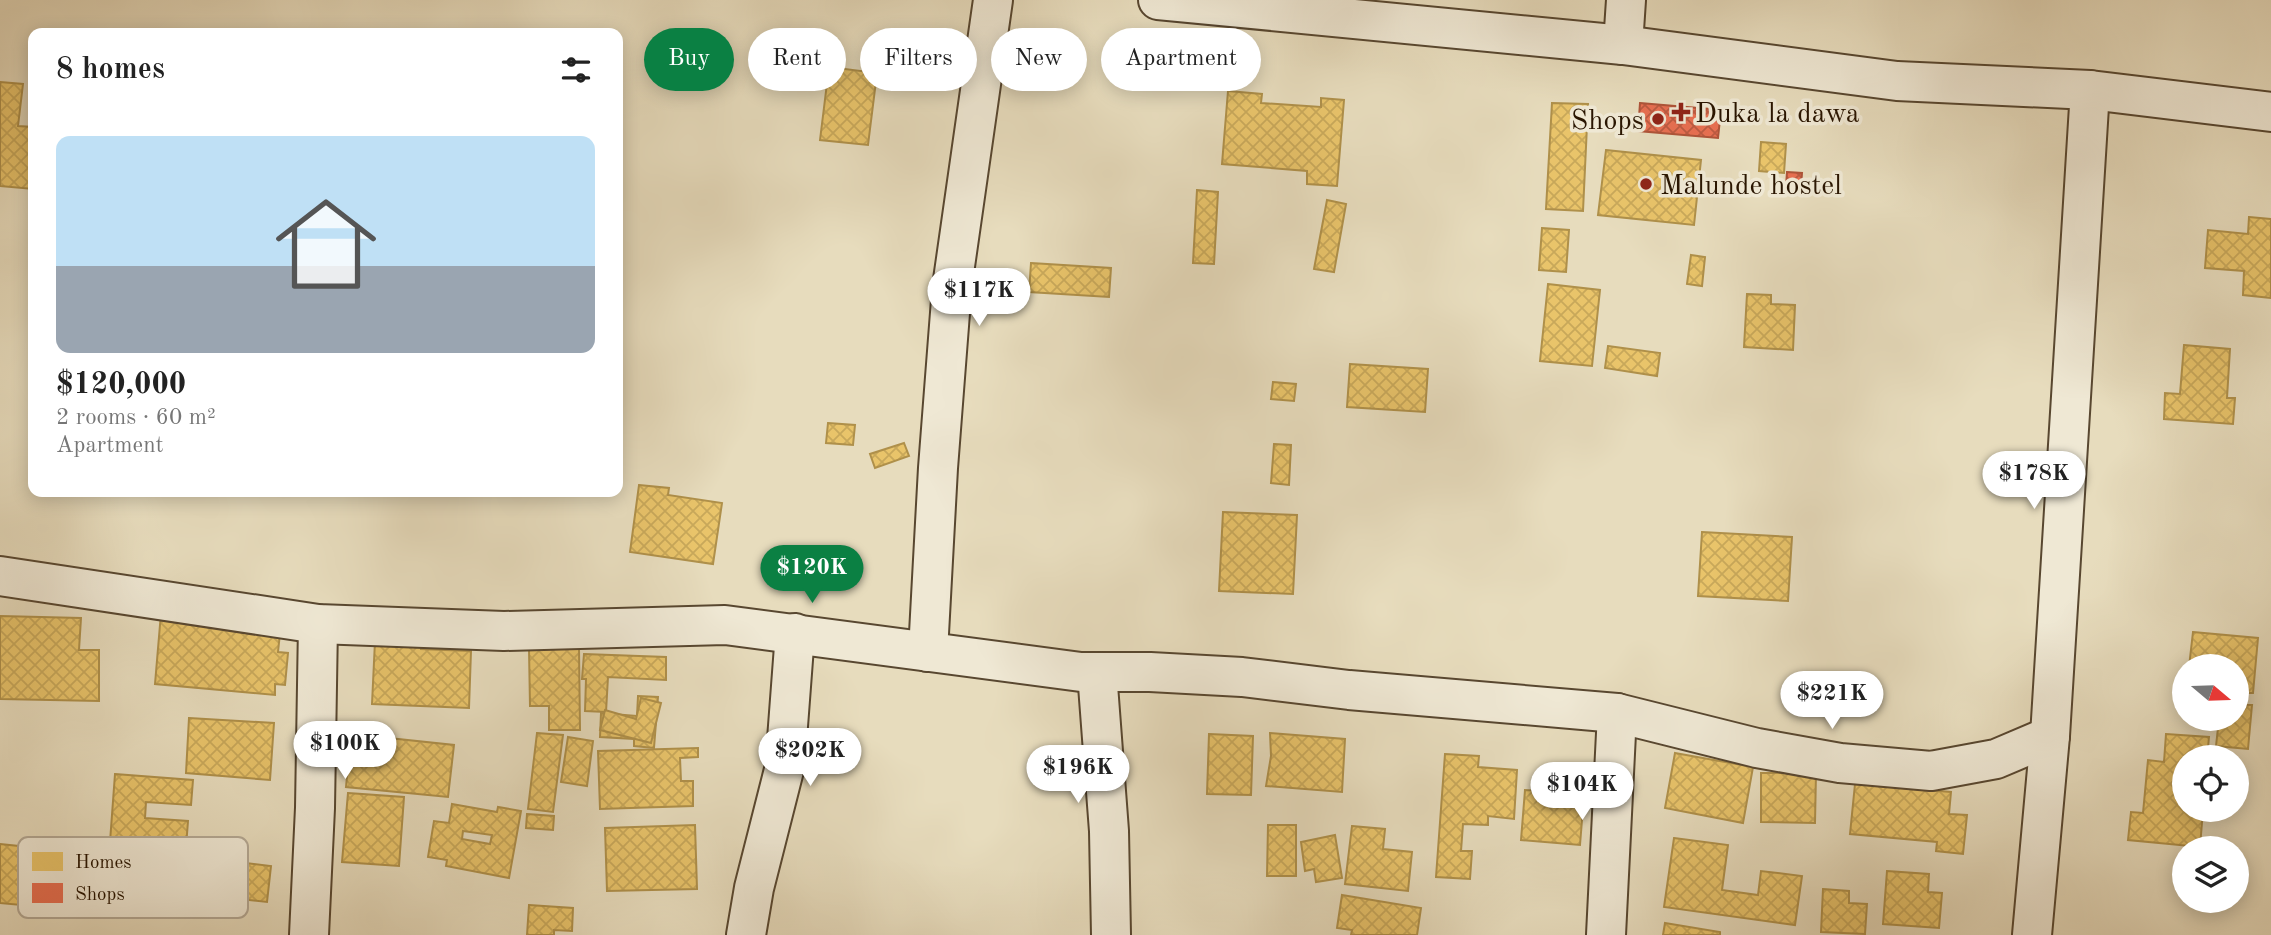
<!DOCTYPE html>
<meta charset="utf-8">
<style>
:root{--surface:#fff;--page:#f6f6f6;--text:#222;--muted:#767676;--line:#e0e0e0;--accent:#0b8043}
body{margin:0;font-family:"Old Standard TT",serif;background:var(--page);color:var(--text);height:100vh;display:flex;flex-direction:column;font-size:26px;white-space:nowrap}
*{box-sizing:border-box;margin:0}
p{font-size:23px;color:var(--muted)}
.icon{flex:none;width:38px;height:38px;fill:none;stroke:currentColor;stroke-width:2;stroke-linecap:round;stroke-linejoin:round}
.map{position:relative;flex:1;overflow:hidden}
.side{position:absolute;left:28px;top:28px;width:595px;height:469px;display:flex;flex-direction:column;background:var(--surface);border-radius:14px;box-shadow:0 4px 18px #0003}
.side>*{flex:none}
.top-card{position:absolute;left:644px;top:28px;width:665px;height:63px;display:flex;gap:14px}
.needle{width:46px;rotate:109deg}
.fabs{position:absolute;left:2172px;top:654px;display:grid;gap:14px}
.fabs a{display:grid;place-items:center;width:77px;height:77px;border-radius:50%;background:var(--surface);box-shadow:0 4px 18px #0003;font-size:35px}
.price{position:absolute;translate:-50% -60px;padding:0 16px;border-radius:24px;background:#fff;color:#222;font-size:23px;line-height:46px;filter:drop-shadow(0 2px 4px #0008)}
.price::after{content:'';position:absolute;left:50%;top:42px;width:21px;height:16px;margin-left:-10px;background:inherit;clip-path:polygon(0 0,100% 0,50% 100%)}
.price.selected{background:var(--accent);color:#fff}
ul{padding:0;list-style:none}
li{display:grid;align-content:center;gap:14px;height:371px;padding:0 28px}
li+li{border-top:2px solid var(--line)}
li span{display:grid;place-items:center;height:217px;border-radius:14px;color:#555}
li>.icon{margin-inline-start:auto}
span .icon{width:126px;height:126px;fill:#fffc;stroke-width:1}
li b{font-size:30px}
h2{display:flex;justify-content:space-between;align-items:center;height:84px;padding:0 28px;font-size:30px}
.tag{padding:0 24px;border-radius:32px;background:var(--surface);box-shadow:0 4px 18px #0003;font-size:24px;line-height:63px}
.tag.selected{background:var(--accent);color:#fff}
.map>svg:first-child{display:block}
</style>
<div class="map">
<svg width="2271" height="935" viewBox="0 0 2271 935">
<defs>
<pattern id="homes-cross-hatch" width="8" height="8" patternUnits="userSpaceOnUse" patternTransform="scale(1.75)"><rect width="8" height="8" fill="#e9c46a"/><path d="M0 0l8 8M0 8l8-8" fill="none" stroke="#c8a85a"/></pattern>
<pattern id="shops-cross-hatch" width="8" height="8" patternUnits="userSpaceOnUse" patternTransform="scale(1.75)"><rect width="8" height="8" fill="#e76f51"/><path d="M0 0l8 8M0 8l8-8" fill="none" stroke="#bb5a41"/></pattern>
</defs>
<rect width="100%" height="100%" fill="#e7dcbd"/>
<filter id="stains"><feTurbulence type="fractalNoise" baseFrequency=".00286" numOctaves="4"/><feColorMatrix values="0 0 0 0 .2 0 0 0 0 .09 0 0 0 0 .02 0 0 0 .5 -.17"/></filter>
<radialGradient id="worn" r=".72"><stop offset=".6" stop-color="#630" stop-opacity="0"/><stop offset="1" stop-color="#630" stop-opacity=".3"/></radialGradient>
<g fill="url(#homes-cross-hatch)" stroke="#af904a" stroke-width="2" fill-rule="evenodd">
<polygon points="829,67 877,73 868,145 820,140"/>
<polygon points="0,82 23,84 18,126 33,127 33,189 0,186"/>
<polygon points="1228,91 1262,94 1261,103 1321,107 1321,98 1344,100 1337,186 1307,184 1307,171 1222,164"/>
<polygon points="1552,103 1588,104 1583,211 1546,209"/>
<polygon points="1761,142 1786,144 1784,173 1759,171"/>
<polygon points="1606,150 1701,160 1694,225 1598,215"/>
<polygon points="1197,190 1218,192 1214,264 1193,263"/>
<polygon points="1327,200 1346,204 1334,272 1314,269"/>
<polygon points="2249,217 2271,219 2271,298 2243,295 2244,271 2205,268 2208,230 2248,234"/>
<polygon points="1542,228 1569,230 1566,272 1539,270"/>
<polygon points="1691,255 1705,257 1702,286 1687,284"/>
<polygon points="1031,263 1111,268 1109,297 1029,292"/>
<polygon points="1548,284 1600,290 1592,366 1540,361"/>
<polygon points="1747,294 1771,295 1771,304 1795,305 1793,350 1744,347"/>
<polygon points="2184,345 2230,349 2227,398 2235,398 2233,424 2164,419 2165,393 2180,394"/>
<polygon points="1608,346 1660,353 1657,376 1605,368"/>
<polygon points="1350,364 1428,369 1425,412 1347,407"/>
<polygon points="1273,382 1296,384 1294,401 1271,399"/>
<polygon points="828,423 855,425 853,445 826,443"/>
<polygon points="904,443 909,456 875,468 870,454"/>
<polygon points="1274,444 1291,445 1289,485 1271,483"/>
<polygon points="639,485 669,488 668,495 722,503 713,564 630,552"/>
<polygon points="1223,512 1297,515 1293,594 1219,591"/>
<polygon points="1702,532 1792,537 1788,601 1698,596"/>
<polygon points="161,613 281,624 278,652 288,653 285,685 275,684 275,695 155,684"/>
<polygon points="0,616 81,618 79,650 99,650 99,701 0,699"/>
<polygon points="2193,632 2258,638 2253,693 2246,693 2244,705 2252,705 2248,749 2216,746 2219,719 2236,719 2236,667 2189,667"/>
<polygon points="375,641 421,643 421,649 471,651 469,708 372,704"/>
<polygon points="579,648 580,730 549,730 549,706 530,706 529,649"/>
<polygon points="584,654 666,657 666,680 608,677 606,712 585,711 586,679 582,679"/>
<polygon points="638,696 658,697 654,748 634,746 634,739 600,737 601,713 637,716"/>
<polygon points="641,698 661,703 651,743 600,730 605,710 636,719"/>
<polygon points="189,718 274,723 270,780 186,773"/>
<polygon points="537,733 563,735 553,812 528,809"/>
<polygon points="1270,733 1345,739 1342,792 1266,786 1271,756"/>
<polygon points="351,734 454,745 448,797 346,787"/>
<polygon points="1209,734 1253,736 1251,795 1207,794"/>
<polygon points="2166,734 2209,737 2207,758 2184,758 2184,810 2203,810 2200,847 2128,840 2131,812 2143,813 2148,760 2164,762"/>
<polygon points="568,737 593,741 587,786 561,782"/>
<polygon points="698,748 698,757 680,758 681,781 693,781 693,806 600,809 598,751"/>
<polygon points="1675,753 1753,767 1743,823 1665,808"/>
<polygon points="1445,754 1479,756 1478,767 1517,770 1514,819 1488,816 1488,825 1463,824 1461,851 1472,851 1470,879 1436,877"/>
<polygon points="1761,773 1816,773 1815,823 1761,822"/>
<polygon points="115,774 193,780 191,805 146,802 145,818 188,821 186,847 110,842"/>
<polygon points="1544,777 1573,780 1571,794 1584,795 1580,845 1521,840 1525,790 1542,791"/>
<polygon points="1855,784 1951,792 1949,814 1967,815 1963,854 1936,851 1937,842 1850,834"/>
<polygon points="348,793 404,797 399,866 342,862"/>
<path d="M 452,804 L 497,812 L 498,807 L 521,811 L 509,878 L 446,866 L 447,860 L 428,857 L 434,821 L 449,823 ZM 463,831 L 492,835 L 490,844 L 462,839 Z"/>
<polygon points="527,814 554,816 553,830 526,828"/>
<polygon points="695,825 697,889 607,891 605,828"/>
<polygon points="1268,825 1296,825 1296,876 1267,876"/>
<polygon points="1352,826 1385,829 1383,849 1412,852 1408,891 1345,884"/>
<polygon points="1335,835 1342,878 1316,882 1314,869 1305,871 1301,842"/>
<polygon points="1674,838 1728,845 1722,890 1758,895 1761,871 1802,876 1795,925 1664,907"/>
<polygon points="0,844 28,847 21,905 0,903"/>
<polygon points="121,848 271,866 267,902 165,891 162,915 113,909"/>
<polygon points="1887,871 1929,874 1928,892 1942,893 1939,928 1883,924"/>
<polygon points="1823,889 1849,891 1849,903 1867,904 1865,934 1821,932"/>
<polygon points="1342,895 1421,908 1417,935 1351,935 1352,930 1337,928"/>
<polygon points="529,905 573,908 572,931 554,930 554,935 527,935"/>
<polygon points="1665,923 1720,932 1720,935 1663,935"/>
</g>
<g fill="url(#shops-cross-hatch)" stroke="#ae5439" stroke-width="2">
<polygon points="1640,103 1721,110 1718,138 1638,131"/>
<polygon points="1787,172 1802,173 1801,187 1786,186"/>
</g>
<g fill="none" stroke-linecap="round" stroke-linejoin="round">
<g stroke="#584730" stroke-width="42">
<g id="street">
<polyline points="1158,0 1623,45 1897,81 2090,90 2271,112"/>
<polyline points="1623,45 1626,0"/>
<polyline points="0,576 318,624 504,631 725,625 1081,672 1150,672 1242,677 1349,690 1617,713 1757,748 1840,763 1931,771 1996,759 2050,736"/>
<polyline points="928,652 938,468 952,287 993,0"/>
<polyline points="1097,672 1109,831 1111,935"/>
<polyline points="309,935 315,808 318,624"/>
<polyline points="746,935 754,888 785,766 795,633"/>
<polyline points="1606,935 1617,713"/>
<polyline points="2032,935 2050,736 2090,90"/>
</g>
</g>
<use href="#street" stroke="#efe8d4" stroke-width="38"/>
</g>
<g fill="#8f2418" stroke="#efe8d4" stroke-width="2.5">
<path d="M1677.5 101.5h7v7h7v7h-7v7h-7v-7h-7v-7h7z"/>
<circle cx="1658" cy="119" r="7"/>
<circle cx="1646" cy="184" r="7"/>
</g>
<g text-anchor="middle" stroke-width="7" stroke-linejoin="round" paint-order="stroke">
<g font-size="28" fill="#291501" stroke="#efe8d4" text-anchor="start">
<text x="1695" y="122">Duka la dawa</text>
<text x="1644" y="129" text-anchor="end">Shops</text>
<text x="1660" y="194">Malunde hostel</text>
</g>
</g>
<rect x="18" y="837" width="230" height="81" rx="10" fill="#efe8d4" stroke="#b4a995" stroke-width="2"/>
<rect x="32" y="852" width="31" height="19" fill="#e9c46a"/>
<rect x="32" y="883" width="31" height="20" fill="#e76f51"/>
<g font-size="19" fill="#291501">
<text x="75" y="868">Homes</text>
<text x="75" y="900">Shops</text>
</g>
<rect width="100%" height="100%" filter="url(#stains)"/>
<rect width="100%" height="100%" fill="url(#worn)"/>
</svg>
<div class="fabs">
<a><svg class="needle" viewBox="-14 -14 28 28"><path d="M0-13l5 13h-10z" fill="#e53935"/><path d="M0 13l5-13h-10z" fill="#767676"/></svg></a>
<a><svg class="icon" aria-label="locate" viewBox="0 0 24 24"><circle cx="12" cy="12" r="6"/><path d="M12 2v4M12 18v4M2 12h4M18 12h4"/></svg></a>
<a><svg class="icon" aria-label="layers" viewBox="0 0 24 24"><path d="M12 4l9 5-9 5-9-5zM3 14l9 5 9-5"/></svg></a>
</div>
<b class="price" style="left:979px;top:328px">$117K</b>
<b class="price" style="left:2034px;top:511px">$178K</b>
<b class="price selected" style="left:812px;top:605px">$120K</b>
<b class="price" style="left:1832px;top:731px">$221K</b>
<b class="price" style="left:345px;top:781px">$100K</b>
<b class="price" style="left:810px;top:788px">$202K</b>
<b class="price" style="left:1078px;top:805px">$196K</b>
<b class="price" style="left:1582px;top:822px">$104K</b>
<div class="top-card">
<a class="tag selected">Buy</a>
<a class="tag">Rent</a>
<a class="tag">Filters</a>
<a class="tag">New</a>
<a class="tag">Apartment</a>
</div>
<section class="side">
<h2>8 homes<svg class="icon" aria-label="filters" viewBox="0 0 24 24"><path d="M4 7h16M4 17h16"/><circle cx="9" cy="7" r="2"/><circle cx="15" cy="17" r="2"/></svg></h2>
<ul>
<li><span style="background:linear-gradient(#bfe0f5 60%,#9aa5b1 0)"><svg class="icon" aria-label="home" viewBox="0 0 24 24"><path d="M3 11l9-7 9 7M6 9v11h12V9"/></svg></span><div><b>$120,000</b><p>2 rooms · 60 m²</p><p>Apartment</p></div></li>
</ul>
</section>
</div>
